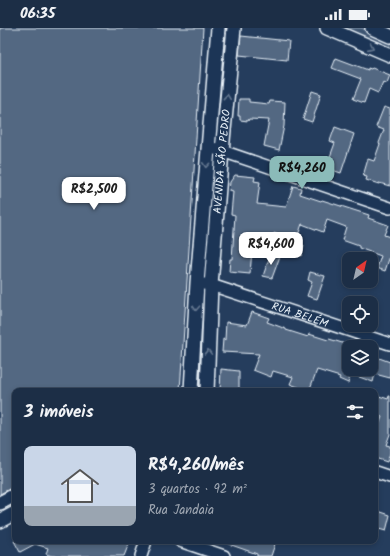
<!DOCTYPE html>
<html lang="pt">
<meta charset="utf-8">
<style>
:root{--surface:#1c2e46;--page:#25364d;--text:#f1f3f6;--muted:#a0a8b3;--line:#3a4a5f;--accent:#8bbbb9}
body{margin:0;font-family:Kalam,sans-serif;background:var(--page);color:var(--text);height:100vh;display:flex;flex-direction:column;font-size:15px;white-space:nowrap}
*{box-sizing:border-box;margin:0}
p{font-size:13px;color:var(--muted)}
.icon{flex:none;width:22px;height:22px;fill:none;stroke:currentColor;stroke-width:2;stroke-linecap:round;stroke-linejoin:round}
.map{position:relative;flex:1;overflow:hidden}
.side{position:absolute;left:12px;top:360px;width:366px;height:156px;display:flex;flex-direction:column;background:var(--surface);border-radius:8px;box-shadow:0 2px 6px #0003,0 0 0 1px var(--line)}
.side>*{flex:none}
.needle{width:26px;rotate:34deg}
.fabs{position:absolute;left:342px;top:224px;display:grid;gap:8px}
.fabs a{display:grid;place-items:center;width:36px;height:36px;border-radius:8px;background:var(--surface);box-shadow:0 2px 6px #0003,0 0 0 1px var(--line);font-size:20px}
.price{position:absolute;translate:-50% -34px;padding:0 9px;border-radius:8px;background:#fff;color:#222;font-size:13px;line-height:26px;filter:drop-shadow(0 1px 2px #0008)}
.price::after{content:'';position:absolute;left:50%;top:24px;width:12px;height:9px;margin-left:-6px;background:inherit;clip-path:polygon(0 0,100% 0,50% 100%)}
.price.current{background:var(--accent);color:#111}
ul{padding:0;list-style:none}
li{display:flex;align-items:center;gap:12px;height:100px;padding:0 12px}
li+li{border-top:1px solid var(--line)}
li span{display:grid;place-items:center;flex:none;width:112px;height:80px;border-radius:8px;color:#555}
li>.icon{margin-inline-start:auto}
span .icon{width:48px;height:48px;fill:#fffc;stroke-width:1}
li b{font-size:17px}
h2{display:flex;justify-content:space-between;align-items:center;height:48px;padding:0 12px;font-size:17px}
.status{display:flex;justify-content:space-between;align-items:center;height:28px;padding:0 20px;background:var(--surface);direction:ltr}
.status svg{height:11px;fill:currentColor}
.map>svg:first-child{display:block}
</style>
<div class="status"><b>06:35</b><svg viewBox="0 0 49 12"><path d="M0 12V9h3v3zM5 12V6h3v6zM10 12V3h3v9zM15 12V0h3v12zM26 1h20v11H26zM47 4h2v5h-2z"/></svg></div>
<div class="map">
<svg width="390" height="528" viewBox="0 0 390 528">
<rect width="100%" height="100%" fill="#253d5d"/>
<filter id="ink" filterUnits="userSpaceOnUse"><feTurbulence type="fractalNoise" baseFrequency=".025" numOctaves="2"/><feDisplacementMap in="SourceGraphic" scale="8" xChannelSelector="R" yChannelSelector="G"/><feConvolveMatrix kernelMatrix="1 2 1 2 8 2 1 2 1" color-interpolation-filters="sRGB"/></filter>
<g filter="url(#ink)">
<g fill="#3e5472" stroke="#93a2b5">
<polygon points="342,0 361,0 390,12 390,20"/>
<polygon points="208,134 214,135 206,241 201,240"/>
<polygon points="199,272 205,272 199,363 193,363"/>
</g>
<g fill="#536782" stroke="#e8f1f8">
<polygon points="0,0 203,0 180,363 15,363 15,459 11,460 0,466"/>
<polygon points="241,8 289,13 287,32 239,27"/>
<polygon points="336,30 368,42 368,40 371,41 372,40 390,47 387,55 383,54 378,65 369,61 364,75 353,71 361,51 332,40"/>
<polygon points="312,63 321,66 312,94 303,91"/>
<polygon points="239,71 249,71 249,74 269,76 270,73 285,74 284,98 279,122 264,118 269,92 249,91 248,93 240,92 240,88 238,88"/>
<polygon points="384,79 390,81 390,158 379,155 379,156 366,152 367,149 363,148 368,131 374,133 380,116 379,115 384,102 376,99"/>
<polygon points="335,99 354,106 341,145 326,140 335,115 330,113"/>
<polygon points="235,147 255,149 254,153 260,154 257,176 286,179 293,158 301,160 300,166 321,173 322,172 369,187 368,190 388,197 384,207 390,209 390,228 385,243 377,240 381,228 359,220 359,218 342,212 346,199 327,192 323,204 302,196 296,213 274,205 273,209 272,208 271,223 252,222 250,246 229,244 230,231 232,231 235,187 231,186 233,164 229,163 230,154"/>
<polygon points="295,215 304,218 301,228 291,225"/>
<polygon points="271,225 280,228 272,250 263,248"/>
<polygon points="310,244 325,248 317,271 307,268 312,254 308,252"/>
<polygon points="252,284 269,290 267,294 286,301 286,302 308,309 309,306 328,312 329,311 349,317 349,341 371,341 371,327 390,334 390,350 375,346 373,354 351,346 348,355 339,351 340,349 317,342 309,363 290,356 293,349 273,343 271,349 253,342 259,326 222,324 223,311 225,312 226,294 247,297"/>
<polygon points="221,341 239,343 239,363 220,363"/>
<polygon points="379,368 388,371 389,368 390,368 390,406 386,417 390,418 390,425 387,434 375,430 375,407 382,389 375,386 375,378"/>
<polygon points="375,482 390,487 386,503 375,500"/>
<polygon points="14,513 130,513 124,528 52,528 46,526 48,520 35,516 20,524"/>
<polygon points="223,513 276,513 271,528 257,528 257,526 223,514"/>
</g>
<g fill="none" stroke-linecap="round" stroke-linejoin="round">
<g stroke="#e8f1f8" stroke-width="14">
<g id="minor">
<polyline points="208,119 222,123 390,180"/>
<path id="s1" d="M 204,256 L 211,257 L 390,316"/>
<polyline points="375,444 390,449"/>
<polyline points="180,513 224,528"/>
<polyline points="141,528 146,513"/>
</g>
</g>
<g stroke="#e8f1f8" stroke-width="16">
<g id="tertiary">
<polyline points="327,0 390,27"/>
<polyline points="372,0 390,8"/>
<polyline points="191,363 197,255 218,0"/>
<path id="s2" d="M 207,363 L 211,257 L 222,123 L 234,0"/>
<polyline points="0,475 15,467"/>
<polyline points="0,493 15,485"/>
</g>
</g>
<use href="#minor" stroke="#1d3557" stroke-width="11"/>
<use href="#tertiary" stroke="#1d3557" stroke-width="13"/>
</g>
<defs><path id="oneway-chevron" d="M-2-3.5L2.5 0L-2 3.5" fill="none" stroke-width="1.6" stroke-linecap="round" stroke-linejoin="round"/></defs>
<g stroke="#64778f">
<use href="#oneway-chevron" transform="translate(371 19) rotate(24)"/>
<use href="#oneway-chevron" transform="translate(227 69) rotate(-84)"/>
<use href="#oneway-chevron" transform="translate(206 137) rotate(94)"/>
<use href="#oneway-chevron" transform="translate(196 280) rotate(93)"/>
<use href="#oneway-chevron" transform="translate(208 324) rotate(-88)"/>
</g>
</g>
<g text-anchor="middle" stroke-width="3" stroke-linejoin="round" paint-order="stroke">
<g font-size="11" fill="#e8f1f8" stroke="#1d3557">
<text dy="4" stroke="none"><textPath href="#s2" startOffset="230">AVENIDA SÃO PEDRO</textPath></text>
<text dy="4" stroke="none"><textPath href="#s1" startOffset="101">RUA BELÉM</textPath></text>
</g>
</g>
</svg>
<div class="fabs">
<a><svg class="needle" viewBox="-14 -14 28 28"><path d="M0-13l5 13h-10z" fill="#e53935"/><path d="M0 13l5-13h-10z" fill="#a0a8b3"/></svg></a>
<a><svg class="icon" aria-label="locate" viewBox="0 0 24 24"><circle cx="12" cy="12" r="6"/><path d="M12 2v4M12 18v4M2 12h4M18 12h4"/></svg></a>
<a><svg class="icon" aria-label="layers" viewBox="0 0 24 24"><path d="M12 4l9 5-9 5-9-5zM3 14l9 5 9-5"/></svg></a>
</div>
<b class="price current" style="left:302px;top:162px">R$4,260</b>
<b class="price" style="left:94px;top:183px">R$2,500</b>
<b class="price" style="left:271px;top:238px">R$4,600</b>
<section class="side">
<h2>3 imóveis<svg class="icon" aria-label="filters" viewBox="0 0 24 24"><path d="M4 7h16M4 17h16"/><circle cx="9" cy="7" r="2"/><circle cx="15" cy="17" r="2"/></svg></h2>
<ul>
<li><span style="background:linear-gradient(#c9d6e8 75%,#9aa5b1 0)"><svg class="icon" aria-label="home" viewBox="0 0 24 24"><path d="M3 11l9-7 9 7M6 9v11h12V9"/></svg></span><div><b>R$4,260/mês</b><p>3 quartos · 92 m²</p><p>Rua Jandaia</p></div></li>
</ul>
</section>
</div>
